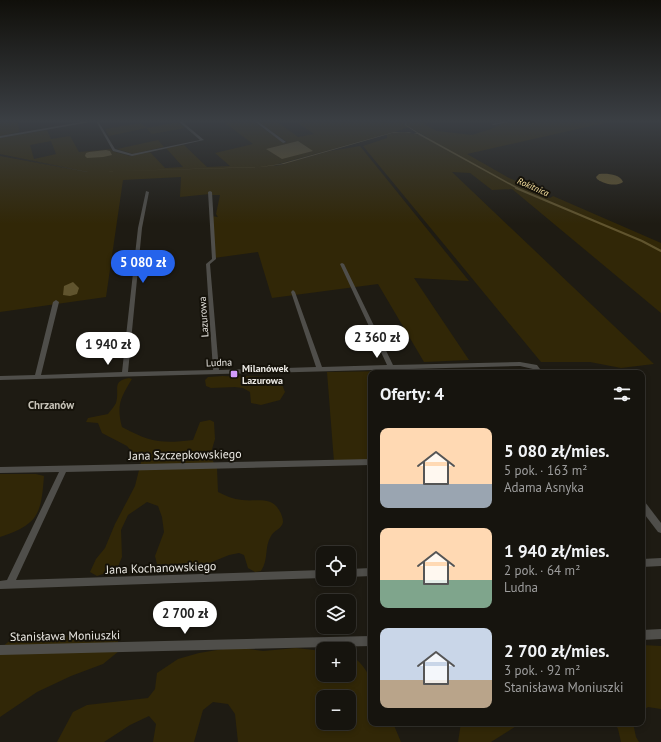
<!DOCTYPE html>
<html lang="pl">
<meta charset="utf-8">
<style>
:root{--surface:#16140e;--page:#23211c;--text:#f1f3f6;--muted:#9e9e9e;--line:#35332e;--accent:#2563eb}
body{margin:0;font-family:"PT Sans",sans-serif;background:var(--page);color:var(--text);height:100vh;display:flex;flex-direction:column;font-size:15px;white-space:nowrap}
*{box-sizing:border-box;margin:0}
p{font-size:13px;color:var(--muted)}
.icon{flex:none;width:22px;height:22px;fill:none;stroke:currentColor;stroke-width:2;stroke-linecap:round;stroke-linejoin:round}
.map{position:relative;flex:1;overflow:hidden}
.details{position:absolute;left:368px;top:370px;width:277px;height:356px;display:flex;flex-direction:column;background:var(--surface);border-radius:8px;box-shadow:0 2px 6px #0003,0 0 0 1px var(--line)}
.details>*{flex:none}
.controls{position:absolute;left:316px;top:546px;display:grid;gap:8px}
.controls a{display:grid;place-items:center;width:40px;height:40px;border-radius:8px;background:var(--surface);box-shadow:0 2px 6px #0003,0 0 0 1px var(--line);font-size:20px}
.price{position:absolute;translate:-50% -34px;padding:0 9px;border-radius:14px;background:#fff;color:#222;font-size:13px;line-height:26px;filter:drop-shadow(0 1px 2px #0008)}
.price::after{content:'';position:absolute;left:50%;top:24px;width:12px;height:9px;margin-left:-6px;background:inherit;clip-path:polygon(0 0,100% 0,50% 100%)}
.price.active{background:var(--accent);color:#fff}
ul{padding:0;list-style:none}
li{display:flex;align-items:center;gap:12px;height:100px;padding:0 12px}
li span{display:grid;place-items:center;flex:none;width:112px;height:80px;border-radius:8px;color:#555}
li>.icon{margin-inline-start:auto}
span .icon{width:48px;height:48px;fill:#fffc;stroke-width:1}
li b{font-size:17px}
h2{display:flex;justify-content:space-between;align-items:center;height:48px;padding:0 12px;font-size:17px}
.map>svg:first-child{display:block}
</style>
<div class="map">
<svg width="661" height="742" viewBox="0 0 661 742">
<rect width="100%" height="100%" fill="#1e1b13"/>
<g fill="#312707" fill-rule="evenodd">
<polygon points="0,120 18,120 19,132 0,136"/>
<path d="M 221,120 L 251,120 L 284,143 L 287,142 L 255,120 L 275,120 L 298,137 L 314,134 L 298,123 L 304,120 L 381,120 L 387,123 L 407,120 L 404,124 L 409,127 L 398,131 L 271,166 L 281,165 L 330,151 L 360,146 L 469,281 L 414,278 L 469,360 L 424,362 L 378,284 L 272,298 L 258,252 L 214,258 L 211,216 L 218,217 L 216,214 L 220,195 L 210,195 L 210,194 L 180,197 L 181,177 L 123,180 L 106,297 L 0,312 L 0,156 L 87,172 L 100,172 L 88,172 L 0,154 L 0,138 L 47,130 L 51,139 L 70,136 L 79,152 L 111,149 L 112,151 L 130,156 L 150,152 L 165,168 L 183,167 L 166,148 L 184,145 L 207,167 L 230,166 L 215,153 L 253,144 ZM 51,141 L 56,154 L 34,159 L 30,145 Z"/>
<path d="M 408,120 L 443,120 L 424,124 L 437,131 L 472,135 L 491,129 L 506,122 L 524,120 L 605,120 L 609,122 L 467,154 L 509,178 L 538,190 L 534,192 L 550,198 L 553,196 L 661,243 L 661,313 L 512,189 L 492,190 L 470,173 L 452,172 L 654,364 L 621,368 L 590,362 L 541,362 L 363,146 L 387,138 L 387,134 C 401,130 416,133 429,138 L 406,125 Z"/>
<polygon points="178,122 185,128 152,134 146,128 109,136 105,129 141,123 147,128"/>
<polygon points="158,140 164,147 133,154 117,149"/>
<polygon points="388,371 388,373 371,373 371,462 334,462 327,372"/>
<path d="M 223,376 C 234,377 269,375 277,379 C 282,382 283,387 285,392 L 280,400 L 261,405 L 251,403 L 250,392 L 243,388 L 235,387 L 211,388 L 206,386 L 205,380 L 208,377 Z"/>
<path d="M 129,378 L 132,379 C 121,397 116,405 122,427 C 150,442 161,444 193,440 L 200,422 L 210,420 L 214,422 L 215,439 L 210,456 L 217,468 L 218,492 C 226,496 233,499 242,500 C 255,502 271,496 279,510 C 281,513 283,518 283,522 C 282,529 274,530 271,536 C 264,547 269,559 261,571 L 255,572 L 248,568 L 244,555 L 239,553 L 229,555 L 212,562 L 201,570 L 165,574 L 158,568 L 155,556 L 164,532 L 162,517 L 158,506 L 147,502 L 128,515 L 121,530 L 122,557 L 117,569 L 97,576 L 90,572 L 96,559 L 105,548 L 115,524 L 135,486 L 142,458 L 140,453 L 132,452 L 127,446 L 102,433 L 98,423 L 86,422 L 88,418 L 108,414 C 110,411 114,407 116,403 C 120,390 111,381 129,378 Z"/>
<path d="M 0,474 L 36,474 L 44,476 C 41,514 39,524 0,537 Z"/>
<polygon points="109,631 117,635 119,651 103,664 71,676 37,692 0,717 0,649 15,636 53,637"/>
<polygon points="642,645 661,646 661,709 648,707 642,711"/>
<path d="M 235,647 L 263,651 L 296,648 L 323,651 L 323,675 L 349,675 L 349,655 C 358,658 368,671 371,681 C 373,690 371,713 371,723 L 393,723 L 401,742 L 238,742 L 235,714 L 228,704 L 213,702 L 203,710 L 194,742 L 153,742 L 156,724 L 149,716 L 130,725 L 104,742 L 57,742 L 73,712 L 87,705 L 148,698 L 155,689 L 157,673 L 178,659 L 199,653 ZM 323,697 L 349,697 L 349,723 L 323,723 Z"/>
<polygon points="461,723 521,723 491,742 458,742"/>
<polygon points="615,723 633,723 636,737 639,742 621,742 618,729"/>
</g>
<g fill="#60542e">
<polygon points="407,120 406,125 422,135 409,132 392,133 284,164 261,167 87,172 0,155 88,172 260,167 280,164 394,132 417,133 405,125"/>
<polygon points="298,141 313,151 282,159 266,149"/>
<polygon points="106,150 110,151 112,155 103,157 87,158 85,156 86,153 89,152"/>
<path d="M 599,174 C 607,173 620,174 623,182 C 616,187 604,184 597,179 L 596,177 Z"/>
<polygon points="73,282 79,288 77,294 70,296 63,295 64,286"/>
</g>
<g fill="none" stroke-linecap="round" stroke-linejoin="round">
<polyline stroke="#60542e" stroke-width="1.5" points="419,134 519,189"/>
<polyline stroke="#60542e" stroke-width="2" points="516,188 642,241 661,251"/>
<g fill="#4f4e4a" fill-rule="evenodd">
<polygon points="93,120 100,120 98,121 115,149 132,154 200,140 177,120 180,120 204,140 132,156 113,151 96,121 0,138 0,136"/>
<polygon points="253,120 256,120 286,142 283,143"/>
<polygon points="512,120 520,120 493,125 492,124"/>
<polygon points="146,191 149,192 142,228 128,372 213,370 206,264 212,259 208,192 210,191 212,192 216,259 210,264 219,370 316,367 291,292 293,290 295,292 322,367 387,365 340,264 342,263 344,264 393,365 520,362 537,365 543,373 537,373 533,369 520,366 0,380 0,376 35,375 53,302 56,300 59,302 41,375 122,372 138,228"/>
<polygon points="371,459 371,465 66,472 16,580 323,570 323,578 0,589 0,581 7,580 59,472 0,473 0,467"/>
<polygon points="642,501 645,502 661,523 661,533 658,532 642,511"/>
<polygon points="661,558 661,566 642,567 642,559"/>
<polygon points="371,568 371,576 349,577 349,569"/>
<polygon points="661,629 661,639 642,640 642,630"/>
<polygon points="371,636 371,646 0,655 0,645"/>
</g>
</g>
<linearGradient id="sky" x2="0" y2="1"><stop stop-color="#100f0a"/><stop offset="0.54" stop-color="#3b3f44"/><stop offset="1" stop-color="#3b3f44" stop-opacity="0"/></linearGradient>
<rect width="661" height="224" fill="url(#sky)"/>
<rect fill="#d39cfc" stroke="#15120a" stroke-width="1.5" x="230" y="370" width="8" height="8" rx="2"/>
<g text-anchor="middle" stroke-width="4" stroke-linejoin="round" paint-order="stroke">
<g font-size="9" font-style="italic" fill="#f8e2a0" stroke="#15120a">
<text transform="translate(533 187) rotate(24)" y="3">Rokitnica</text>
</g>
<g font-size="10" fill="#ebe9e4" stroke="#15120a">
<text transform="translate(203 317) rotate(-94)" y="4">Lazurowa</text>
<text transform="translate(219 362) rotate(-2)" y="4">Ludna</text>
</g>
<g font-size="10" font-weight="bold" fill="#ebe9e4" stroke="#15120a" text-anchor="start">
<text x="242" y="372">Milanówek<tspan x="242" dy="12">Lazurowa</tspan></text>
</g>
<g font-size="11" font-weight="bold" fill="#c7c3b8" stroke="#15120a">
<text x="51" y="409">Chrzanów</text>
</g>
<g font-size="12" fill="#ebe9e4" stroke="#15120a">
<text transform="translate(185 455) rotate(-1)" y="4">Jana Szczepkowskiego</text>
<text transform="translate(161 568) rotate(-2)" y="4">Jana Kochanowskiego</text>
<text transform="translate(65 636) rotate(-1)" y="4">Stanisława Moniuszki</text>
</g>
</g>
</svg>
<div class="controls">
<a><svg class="icon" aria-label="locate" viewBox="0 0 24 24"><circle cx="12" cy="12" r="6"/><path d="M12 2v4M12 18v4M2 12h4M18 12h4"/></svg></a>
<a><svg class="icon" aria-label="layers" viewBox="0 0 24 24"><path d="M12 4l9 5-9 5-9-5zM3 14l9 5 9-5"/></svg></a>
<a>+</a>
<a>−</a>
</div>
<b class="price active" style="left:143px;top:284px">5 080 zł</b>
<b class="price" style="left:377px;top:359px">2 360 zł</b>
<b class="price" style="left:108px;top:366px">1 940 zł</b>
<b class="price" style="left:185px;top:635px">2 700 zł</b>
<section class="details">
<h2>Oferty: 4<svg class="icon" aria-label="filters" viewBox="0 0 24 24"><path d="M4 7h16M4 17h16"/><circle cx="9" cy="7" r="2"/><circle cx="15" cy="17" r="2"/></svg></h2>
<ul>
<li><span style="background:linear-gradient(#ffd9b3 70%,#9aa5b1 0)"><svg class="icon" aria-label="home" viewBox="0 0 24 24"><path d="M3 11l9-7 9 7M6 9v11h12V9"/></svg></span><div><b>5 080 zł/mies.</b><p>5 pok. · 163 m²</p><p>Adama Asnyka</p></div></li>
<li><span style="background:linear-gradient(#ffd9b3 65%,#7fa58c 0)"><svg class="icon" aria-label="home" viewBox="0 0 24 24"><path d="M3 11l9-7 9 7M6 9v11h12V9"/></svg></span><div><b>1 940 zł/mies.</b><p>2 pok. · 64 m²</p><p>Ludna</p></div></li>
<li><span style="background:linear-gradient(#c9d6e8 65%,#b9a48a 0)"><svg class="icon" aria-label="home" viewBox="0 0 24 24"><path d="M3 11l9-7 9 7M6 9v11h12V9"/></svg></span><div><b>2 700 zł/mies.</b><p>3 pok. · 92 m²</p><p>Stanisława Moniuszki</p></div></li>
</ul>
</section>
</div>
